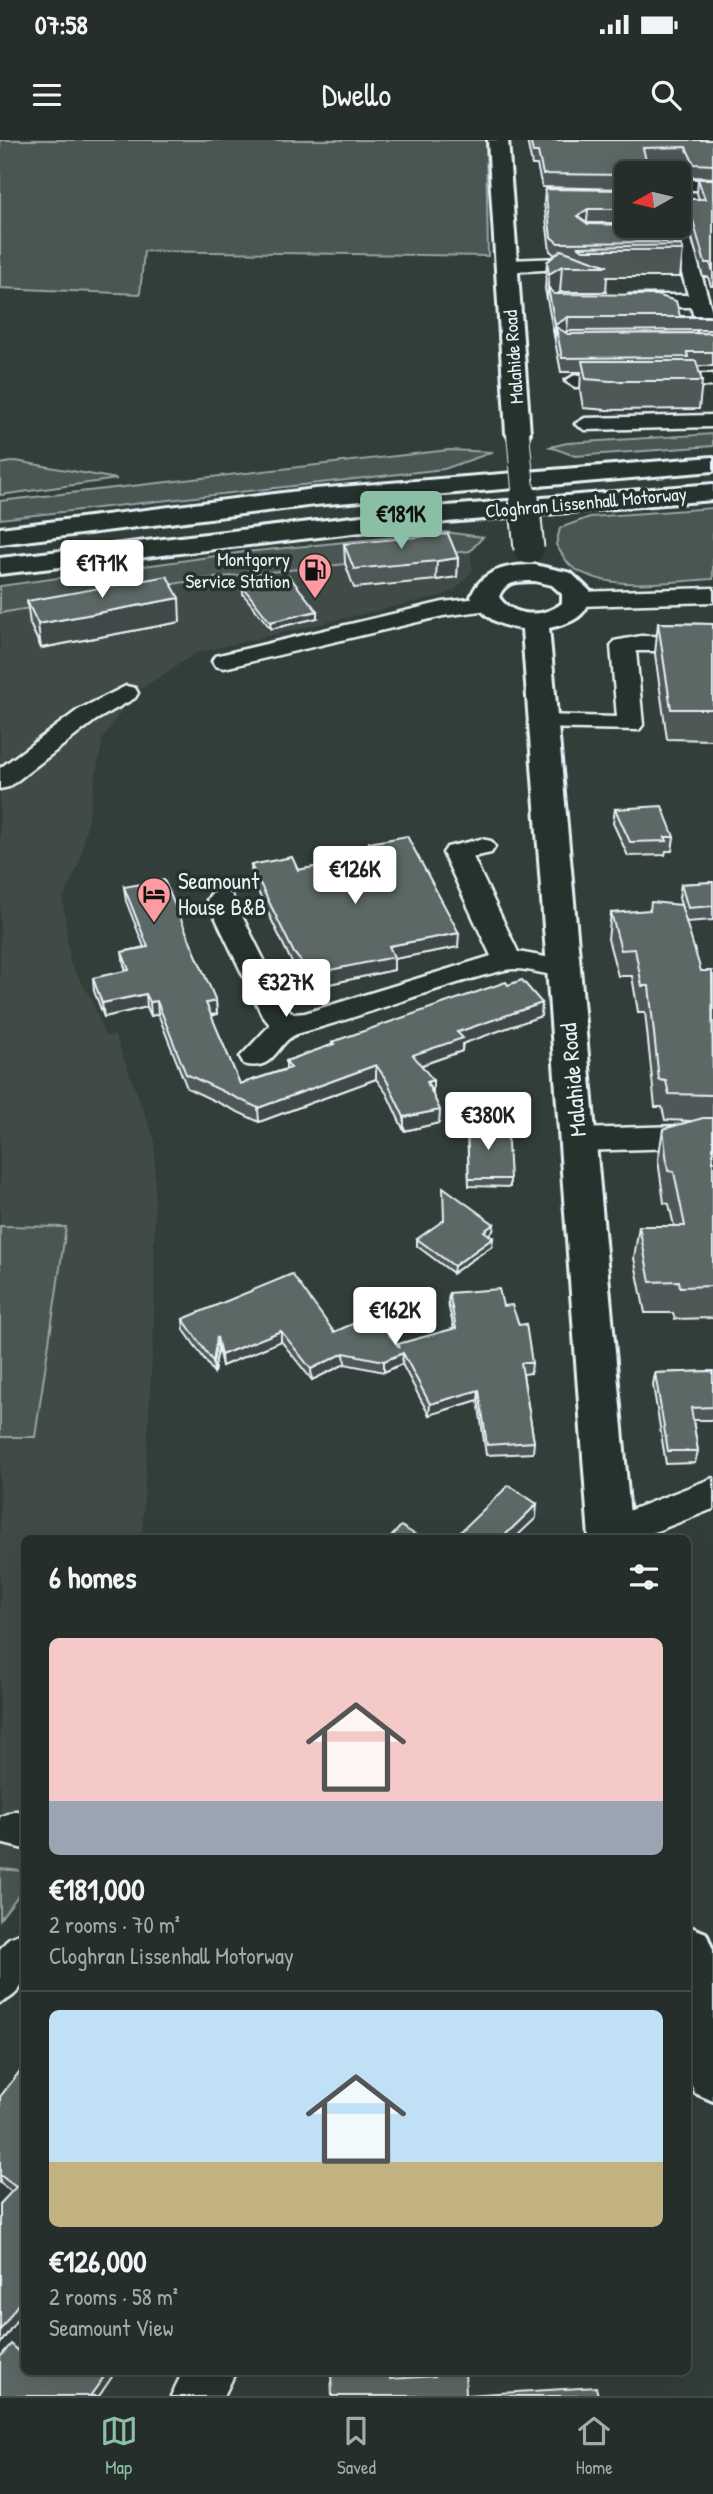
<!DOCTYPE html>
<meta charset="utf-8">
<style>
:root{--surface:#262e2b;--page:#323a37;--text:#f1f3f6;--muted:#a4a8a9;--line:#424a47;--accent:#8abfa5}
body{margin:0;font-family:"Patrick Hand",sans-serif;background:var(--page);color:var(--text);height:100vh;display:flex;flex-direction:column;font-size:26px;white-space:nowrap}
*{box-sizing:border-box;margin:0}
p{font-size:23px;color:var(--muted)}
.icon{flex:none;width:38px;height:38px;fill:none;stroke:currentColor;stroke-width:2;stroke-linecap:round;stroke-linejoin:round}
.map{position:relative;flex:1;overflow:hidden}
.side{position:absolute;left:21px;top:1395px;width:670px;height:840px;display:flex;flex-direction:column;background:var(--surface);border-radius:10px;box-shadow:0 7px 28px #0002,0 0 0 2px var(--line)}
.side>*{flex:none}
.needle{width:46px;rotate:262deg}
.fabs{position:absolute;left:614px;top:21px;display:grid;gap:14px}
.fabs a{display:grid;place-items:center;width:77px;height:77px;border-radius:10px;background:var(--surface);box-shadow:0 7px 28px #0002,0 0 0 2px var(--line);font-size:35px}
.price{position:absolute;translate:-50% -60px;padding:0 16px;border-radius:7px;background:#fff;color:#222;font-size:23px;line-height:46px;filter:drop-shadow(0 2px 4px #0008)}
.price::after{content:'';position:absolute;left:50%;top:42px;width:21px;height:16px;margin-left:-10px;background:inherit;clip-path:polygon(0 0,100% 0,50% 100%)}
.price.on{background:var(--accent);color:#111}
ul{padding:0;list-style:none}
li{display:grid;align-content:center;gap:14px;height:371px;padding:0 28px}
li+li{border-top:2px solid var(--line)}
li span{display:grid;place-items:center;height:217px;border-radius:10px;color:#555}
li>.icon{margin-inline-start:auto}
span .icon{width:126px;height:126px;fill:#fffc;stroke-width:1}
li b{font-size:30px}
h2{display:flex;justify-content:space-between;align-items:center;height:84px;padding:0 28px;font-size:30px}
.status{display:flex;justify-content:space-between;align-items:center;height:49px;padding:0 35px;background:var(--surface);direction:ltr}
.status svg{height:19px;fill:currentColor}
header{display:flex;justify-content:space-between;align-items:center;height:91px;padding:0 28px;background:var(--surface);font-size:32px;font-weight:600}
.tabs{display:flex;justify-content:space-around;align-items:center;height:98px;border-top:2px solid var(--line);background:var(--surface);font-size:19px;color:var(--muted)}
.tabs a{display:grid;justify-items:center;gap:4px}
.tabs .on{color:var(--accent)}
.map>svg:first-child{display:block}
</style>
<div class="status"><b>07:58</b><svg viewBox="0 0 49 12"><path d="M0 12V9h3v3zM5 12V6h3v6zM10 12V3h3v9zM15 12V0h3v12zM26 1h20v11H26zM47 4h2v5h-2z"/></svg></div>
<header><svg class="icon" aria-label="menu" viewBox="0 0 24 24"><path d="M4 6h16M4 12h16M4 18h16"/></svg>Dwello<svg class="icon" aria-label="search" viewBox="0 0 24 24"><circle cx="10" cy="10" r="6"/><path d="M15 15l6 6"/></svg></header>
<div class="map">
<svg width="713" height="2256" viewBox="0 0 713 2256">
<rect width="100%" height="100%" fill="#323e39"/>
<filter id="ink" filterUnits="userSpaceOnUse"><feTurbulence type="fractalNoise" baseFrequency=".0143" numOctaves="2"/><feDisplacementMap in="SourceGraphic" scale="14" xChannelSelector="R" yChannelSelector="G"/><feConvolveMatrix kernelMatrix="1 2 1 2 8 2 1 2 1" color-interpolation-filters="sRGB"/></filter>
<g filter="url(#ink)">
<polygon fill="#3f4b46" points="470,411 473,430 456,449 444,455 196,513 132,555 103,598 80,721 63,760 70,823 91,858 105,896 115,895 155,1001 154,1181 142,1398 24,1398 24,1723 0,1755 0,473 202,439"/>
<g fill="#495651" stroke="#98a4a4" stroke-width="2">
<polygon points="0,0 486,0 488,116 144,111 140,154 0,148"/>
<polygon points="713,294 713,306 575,316 550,307 567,303"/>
<polygon points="449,310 493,312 444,329 0,379 0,361"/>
<polygon points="16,321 117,339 0,355 0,324"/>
<path d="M 713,368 L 713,439 C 669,441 610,453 572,427 C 566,422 561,412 556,405 L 560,388 L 590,377 Z"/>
<polygon points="444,392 483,397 470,411 203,439 0,473 0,446 245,412"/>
<polygon points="0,1086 66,1087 35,1297 0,1297"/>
<polygon points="0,1729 24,1731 24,1748 0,1779"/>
</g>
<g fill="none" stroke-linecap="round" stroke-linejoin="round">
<g stroke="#e8f1f8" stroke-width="5">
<g id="minor">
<polygon points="645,0 661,0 671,33 655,33"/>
<rect x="679" y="40" width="34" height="10"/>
<polygon points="679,81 687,86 713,175 713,215 703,209 691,167 629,167 619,161 629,155 688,155 669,86 679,86"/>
<polygon points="591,117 600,123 598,127 507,132 498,126 507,120"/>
<polygon points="713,234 713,246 575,247 565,241 575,235"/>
<polygon points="713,275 713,287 585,290 575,284 585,278"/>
<polygon points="713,448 713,462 578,466 570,464 566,459 570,454 578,452"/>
<polygon points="488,457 496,459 500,464 496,469 443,476 224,528 215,526 212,521 215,516 443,462"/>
<polygon points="641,496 713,497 713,511 636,511 643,585 639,590 532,588 528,583 532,578 541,575 617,577 611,506 614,501"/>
<polygon points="126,546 135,548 138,553 135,558 96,580 9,647 0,649 0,628 78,570"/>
<path d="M 481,699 L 491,701 L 495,707 L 491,713 L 473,717 L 518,812 L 573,822 L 577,828 L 573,834 C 551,840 527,825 505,830 C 436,846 369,875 300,893 C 276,899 277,933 244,924 L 240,917 L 270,885 L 262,875 L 207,760 L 211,754 L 221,751 L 231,754 L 289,870 L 294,874 L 305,873 L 491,816 L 443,713 L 447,707 Z"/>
<polygon points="713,985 713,1007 578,1011 567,1008 562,1000 567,992 578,989"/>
<polygon points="713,1338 713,1369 639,1398 594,1398 591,1394 597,1383"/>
<polygon points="15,1671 24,1671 24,1709 0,1703 0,1677"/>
<path d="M 24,1792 C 27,1824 33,1850 0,1863 L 0,1809 L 9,1798 Z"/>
<polygon points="183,2231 236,2231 224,2256 171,2256"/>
</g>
</g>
<g stroke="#e8f1f8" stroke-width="6">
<g id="major">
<polygon points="488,0 508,0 530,293 527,298 509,298 506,293"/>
<path d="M 535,425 L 571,433 L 590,451 C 590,476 572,483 549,488 L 632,1398 L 589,1398 L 522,489 C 498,486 484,477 471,457 C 481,429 509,425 535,425 ZM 535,441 L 552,445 L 562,454 L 562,463 C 544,478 513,478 499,457 C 504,441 520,441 535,441 Z"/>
<polygon points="688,1786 706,1793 713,1810 713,1961 695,1953 688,1937"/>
</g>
</g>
<g stroke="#e8f1f8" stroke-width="6">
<g id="highway">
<polygon points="713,317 713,331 315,365 0,404 0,388 315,349"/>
<polygon points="713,344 713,360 447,382 0,434 0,418 447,366"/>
</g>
</g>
<use href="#minor" fill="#26332d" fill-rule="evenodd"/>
<use href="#major" fill="#26332d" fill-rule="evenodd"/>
<use href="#highway" fill="#26332d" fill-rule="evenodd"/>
<g stroke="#e8f1f8" stroke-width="24" stroke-linecap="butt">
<polyline id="major-bridge-far1" points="518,293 524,360"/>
</g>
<g stroke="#e8f1f8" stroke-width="33" stroke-linecap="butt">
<polyline id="major-bridge" points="524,358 529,409"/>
</g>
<use href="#major-bridge-far1" stroke="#26332d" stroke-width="22"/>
<use href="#major-bridge" stroke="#26332d" stroke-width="29"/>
</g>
<g fill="#4f5957" stroke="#e8f1f8" stroke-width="2">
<polygon points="527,0 713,0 713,38 692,37 685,20 646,20 626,33 626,49 542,47 537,25 532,25"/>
<polygon points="698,39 713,39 713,146 711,146 708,137 703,137 688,84 679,79 679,59 699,59 697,53"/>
<polygon points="545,49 626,50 626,83 586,83 588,84 675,102 675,105 683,110 680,137 607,137 606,152 560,152 558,154 680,176 713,176 713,192 710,190 567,191 565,193 568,194 713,193 713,226 697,226 702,241 699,269 607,270 583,268 580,250 581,232 561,232 545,149 547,122 555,115 550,111 544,63"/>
<polygon points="344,404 458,418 457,437 436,440 354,448 345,423"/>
<polygon points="243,447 317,478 271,489 243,454"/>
<polygon points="27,461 180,482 41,508 30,484"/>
<polygon points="658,483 713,484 713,600 667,599 655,514"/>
<polygon points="615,669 674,697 672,711 666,711 665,715 628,716 613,683"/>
<polygon points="369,703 458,807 394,819 394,830 311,848 294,827 252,739 251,725 298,730 369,717"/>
<polygon points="713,742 713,780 686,782 679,758 681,744"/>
<polygon points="124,747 216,861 217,874 211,876 240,944 286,929 286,921 332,905 332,902 508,845 542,863 541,876 463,903 462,911 422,925 432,954 440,970 439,983 404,991 387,954 376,939 259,982 187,948 158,874 151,876 147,867 104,877 94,851 93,838 126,831 124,825 122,812 144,807 126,761"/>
<polygon points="611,773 701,831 713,835 713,1178 675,1179 673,1173 645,1173 634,1118 639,1086 674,1086 669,1064 664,1063 658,1020 663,989 692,981 665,980 662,967 655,967 645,872 638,872 632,836 618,836 608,799"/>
<polygon points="467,984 510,1039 510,1047 469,1046"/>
<polygon points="494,1084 493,1091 488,1095 492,1106 453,1133 417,1106 417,1099"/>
<polygon points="449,1153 503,1166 532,1223 531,1233 523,1234 534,1302 533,1313 486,1315 478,1260 429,1275 402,1224 384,1232 345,1224 312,1240 281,1201 222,1226 218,1208 214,1233 184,1190 183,1179 334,1192 369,1184 398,1206 454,1189 448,1164"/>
<polygon points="713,1231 713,1280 693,1280 698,1311 695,1323 666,1324 653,1245 655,1233"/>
<polygon points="24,1926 24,2169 0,2204 0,2064 12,2052 0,2043 0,1957"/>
</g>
<g fill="#404947" stroke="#e8f1f8" stroke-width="2">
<polygon points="588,69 587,82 576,89 577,76"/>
<polygon points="562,126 560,152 551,158 548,147 547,160 549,134"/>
<polygon points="568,177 567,191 558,197 556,187 555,199 555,185"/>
<polygon points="458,418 457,437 436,440 437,421"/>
<polygon points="179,458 180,482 41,508 38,484"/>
<polygon points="317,471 317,478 271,489 270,482"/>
<polygon points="459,793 458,807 394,819 394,830 311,848 311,834 389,806"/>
<polygon points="146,854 147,867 104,877 102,863"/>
<polygon points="157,861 158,874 151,876 150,862"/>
<polygon points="216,861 217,874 206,876 206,863"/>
<polygon points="542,863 541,876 462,904 462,911 413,928 413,915 457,892"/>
<polygon points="376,925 376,939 259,982 258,968"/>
<polygon points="433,940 433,954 427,942"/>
<polygon points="440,970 439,983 404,991 404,977"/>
<polygon points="494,1084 493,1091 484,1098 484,1091"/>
<polygon points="493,1098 492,1106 453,1133 454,1126"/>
<polygon points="281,1191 281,1201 222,1226 221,1215"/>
<polygon points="217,1197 218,1208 214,1233 213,1222"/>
<polygon points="344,1213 345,1224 312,1240 311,1229"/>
<polygon points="403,1213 402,1224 384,1232 384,1221"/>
<polygon points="479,1250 478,1260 429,1275 430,1264"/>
<polygon points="537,1364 536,1378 515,1398 502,1398"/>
<polygon points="24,2155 24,2169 0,2204 0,2190"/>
<polygon points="108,2231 116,2231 99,2256 90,2256"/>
</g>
<g fill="#5c6865" stroke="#e8f1f8" stroke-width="2">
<polygon points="530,0 713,0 713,25 694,24 686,7 643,8 649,33 626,33 626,35 543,34 538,12 533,12"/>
<polygon points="698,39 713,39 713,132 710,123 705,123 690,70 680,65 679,67 679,59 705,59"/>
<polygon points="545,49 626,50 626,69 588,69 577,76 588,84 671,86 675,102 558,103 551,97"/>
<polygon points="681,105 683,110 583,110 579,107"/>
<polygon points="561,110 608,126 562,126 549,134 547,122"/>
<polygon points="548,147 554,154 657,155 676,161 680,176 713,176 713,177 568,177 555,185"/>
<polygon points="556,187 568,194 713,193 713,212 687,212 688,217 562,218"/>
<polygon points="582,221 696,221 702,241 610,241 586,239"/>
<polygon points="448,394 458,418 437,421 354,429 344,404"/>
<polygon points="167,436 179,458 38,484 27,461"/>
<polygon points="289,436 317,471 270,482 243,447"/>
<polygon points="658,483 713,484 713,569 671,569"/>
<polygon points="662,666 674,697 665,697 667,701 630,702 615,669"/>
<polygon points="407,696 459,793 389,806 394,817 311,834 294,813 251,725 292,717 298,730 366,718 375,715 369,703"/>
<polygon points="164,740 216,861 206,863 240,944 291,928 286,921 334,904 332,902 506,842 508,845 522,840 542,863 464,890 457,892 463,898 413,915 433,940 427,942 440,970 404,977 387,941 376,925 258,968 186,934 157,861 150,862 146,854 102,863 93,838 129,830 122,812 148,807 124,747"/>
<polygon points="713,742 713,766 688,768 681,744"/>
<polygon points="651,762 681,765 701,831 712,831 713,955 669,954 666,941 659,940 649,846 642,846 635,809 621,810 611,773 650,770"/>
<polygon points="703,978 713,978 713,1146 680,1147 679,1141 650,1142 639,1086 685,1086 674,1032 668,1031 663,989"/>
<polygon points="467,984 507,985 510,1039 469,1039"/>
<polygon points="443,1047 494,1084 484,1091 493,1098 454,1126 417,1099 444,1080"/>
<polygon points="292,1134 334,1192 364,1179 369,1184 377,1180 400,1208 398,1204 456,1188 449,1153 499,1149 503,1166 512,1165 519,1185 526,1184 532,1223 521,1223 534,1302 487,1305 479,1250 430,1264 403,1213 384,1221 344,1213 311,1229 281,1191 221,1215 217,1197 213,1222 183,1179"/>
<polygon points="713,1231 713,1267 691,1268 698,1311 668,1311 655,1233"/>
<polygon points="509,1345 537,1364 502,1398 457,1398 455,1397"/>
<polygon points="401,1386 421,1398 390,1398"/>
<polygon points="24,1926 24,2155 0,2190 0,2064 16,2047 0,2035 0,1957"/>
<polygon points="11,2204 24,2216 24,2231 108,2231 90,2256 0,2256 0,2217"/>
<polygon points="331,2231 390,2231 390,2239 435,2236 434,2231 465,2231 466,2255 596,2247 598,2256 332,2256"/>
</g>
</g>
<defs>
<g id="fuel-pin" transform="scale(1.75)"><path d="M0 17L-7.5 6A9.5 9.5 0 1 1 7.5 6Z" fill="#ff9aa2" stroke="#26332d"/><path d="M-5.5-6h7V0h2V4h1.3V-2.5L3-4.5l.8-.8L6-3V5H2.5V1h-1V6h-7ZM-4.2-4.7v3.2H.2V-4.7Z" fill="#111"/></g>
<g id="hotel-pin" transform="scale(1.75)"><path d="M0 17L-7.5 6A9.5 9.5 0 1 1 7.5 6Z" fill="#ff9aa2" stroke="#26332d"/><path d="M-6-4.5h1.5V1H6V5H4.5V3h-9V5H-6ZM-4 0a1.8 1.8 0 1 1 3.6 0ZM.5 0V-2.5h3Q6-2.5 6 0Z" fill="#111"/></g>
</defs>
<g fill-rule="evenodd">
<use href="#fuel-pin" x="315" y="430"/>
<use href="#hotel-pin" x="154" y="754"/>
</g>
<g text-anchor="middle" stroke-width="7" stroke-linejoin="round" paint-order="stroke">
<g font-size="19" fill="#e8f1f8" stroke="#26332d">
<text transform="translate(513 217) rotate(-94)" y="7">Malahide Road</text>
<text transform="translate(586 362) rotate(-5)" y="7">Cloghran Lissenhall Motorway</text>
</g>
<g font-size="19" fill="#e8f1f8" stroke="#26332d" text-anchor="end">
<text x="290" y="426">Montgorry<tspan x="290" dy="22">Service Station</tspan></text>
</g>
<g font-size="23" fill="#e8f1f8" stroke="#26332d" text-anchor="start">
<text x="178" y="749">Seamount<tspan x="178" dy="26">House B&amp;B</tspan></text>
</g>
<g font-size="23" fill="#e8f1f8" stroke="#26332d">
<text transform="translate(573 940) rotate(-95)" y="8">Malahide Road</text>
</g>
</g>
</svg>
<div class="fabs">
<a><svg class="needle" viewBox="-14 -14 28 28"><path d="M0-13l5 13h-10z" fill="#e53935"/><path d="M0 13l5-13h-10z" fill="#a4a8a9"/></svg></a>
</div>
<b class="price on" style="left:401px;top:411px">€181K</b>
<b class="price" style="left:102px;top:460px">€171K</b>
<b class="price" style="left:355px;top:766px">€126K</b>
<b class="price" style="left:286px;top:879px">€327K</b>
<b class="price" style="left:488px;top:1012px">€380K</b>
<b class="price" style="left:395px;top:1207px">€162K</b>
<section class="side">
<h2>6 homes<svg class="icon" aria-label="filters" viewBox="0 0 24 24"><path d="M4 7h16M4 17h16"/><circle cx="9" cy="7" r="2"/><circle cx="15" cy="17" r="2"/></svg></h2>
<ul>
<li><span style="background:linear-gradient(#f6c9c9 75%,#9aa5b1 0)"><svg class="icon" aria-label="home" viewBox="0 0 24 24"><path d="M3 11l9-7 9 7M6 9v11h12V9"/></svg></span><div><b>€181,000</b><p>2 rooms · 70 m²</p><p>Cloghran Lissenhall Motorway</p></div></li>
<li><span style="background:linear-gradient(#bfe0f5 70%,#c2b280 0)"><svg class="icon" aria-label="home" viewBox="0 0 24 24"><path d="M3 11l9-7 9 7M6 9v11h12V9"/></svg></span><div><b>€126,000</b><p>2 rooms · 58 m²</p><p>Seamount View</p></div></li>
</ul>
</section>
</div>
<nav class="tabs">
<a class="on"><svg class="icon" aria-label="map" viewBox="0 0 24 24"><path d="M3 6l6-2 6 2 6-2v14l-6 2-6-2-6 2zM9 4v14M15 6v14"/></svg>Map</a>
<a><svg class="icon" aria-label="saved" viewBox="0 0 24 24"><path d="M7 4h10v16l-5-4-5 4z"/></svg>Saved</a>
<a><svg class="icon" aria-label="home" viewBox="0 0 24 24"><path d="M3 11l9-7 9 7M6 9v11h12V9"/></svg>Home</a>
</nav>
